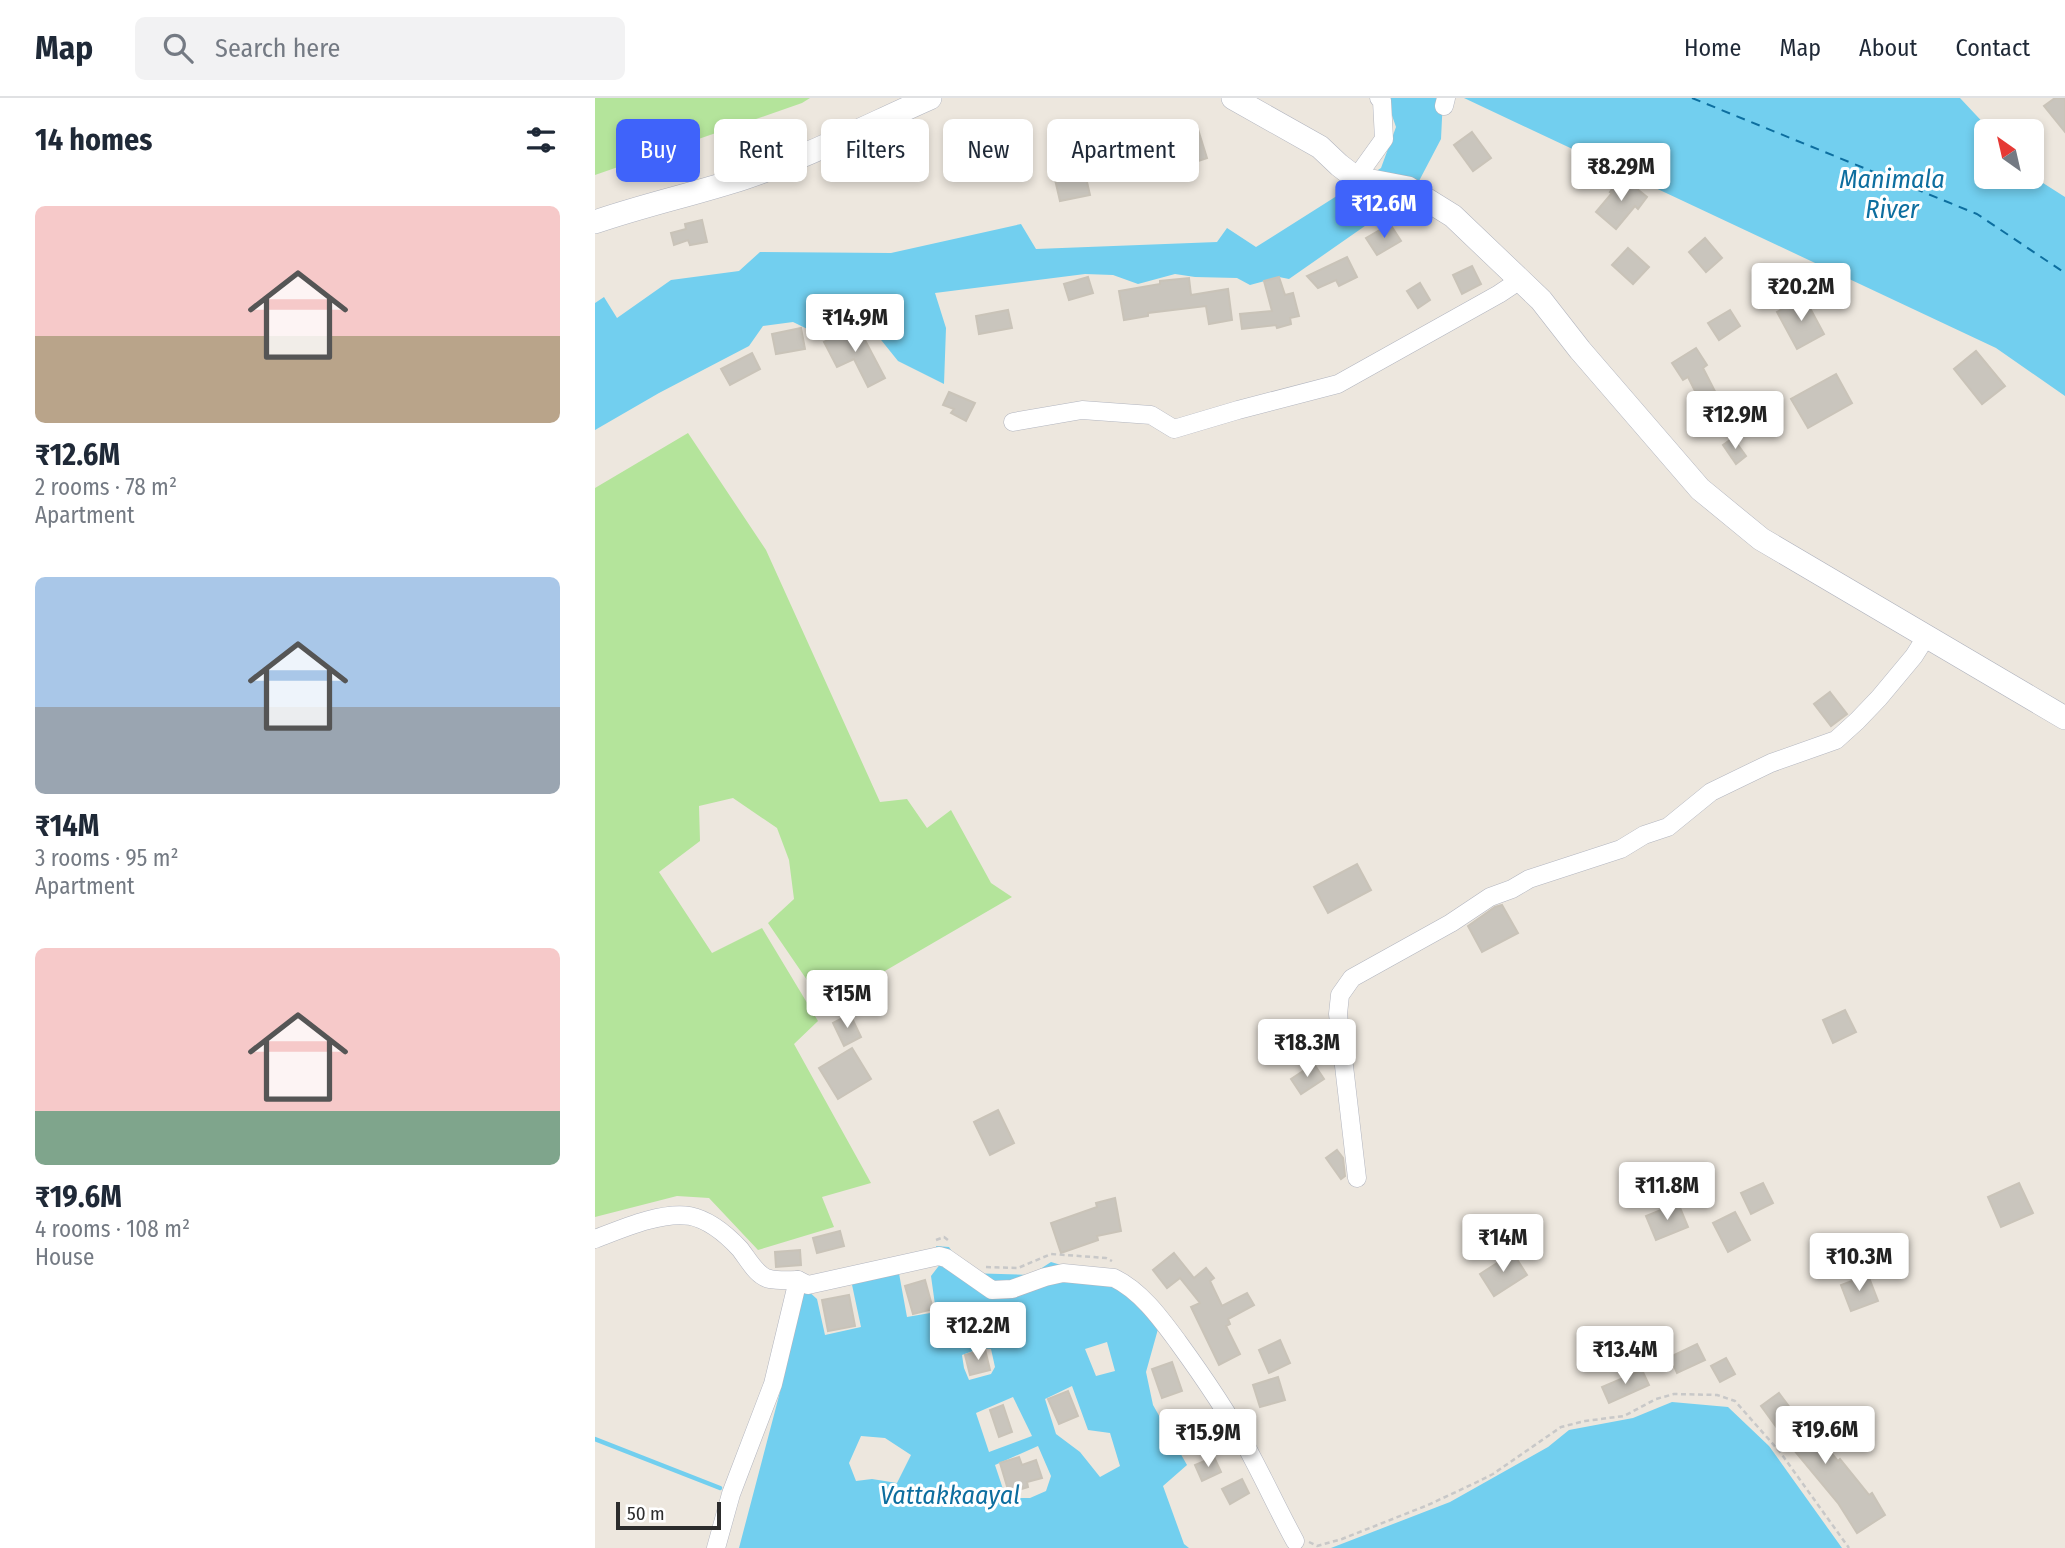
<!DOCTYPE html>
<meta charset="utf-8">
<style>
:root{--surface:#fff;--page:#f2f2f3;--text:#1f2937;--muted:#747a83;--line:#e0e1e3;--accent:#3f63fa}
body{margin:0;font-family:"Fira Sans Condensed",sans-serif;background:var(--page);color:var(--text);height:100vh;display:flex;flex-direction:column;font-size:26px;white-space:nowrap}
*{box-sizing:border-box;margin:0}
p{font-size:23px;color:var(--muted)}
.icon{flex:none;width:38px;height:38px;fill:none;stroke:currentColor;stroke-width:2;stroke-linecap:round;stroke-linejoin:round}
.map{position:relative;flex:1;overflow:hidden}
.side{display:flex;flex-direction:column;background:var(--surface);width:595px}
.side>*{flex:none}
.guide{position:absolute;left:21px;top:21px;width:665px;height:63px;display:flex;gap:14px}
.needle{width:46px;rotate:326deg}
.controls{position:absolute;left:1379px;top:21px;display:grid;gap:14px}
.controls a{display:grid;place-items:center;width:70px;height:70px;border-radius:10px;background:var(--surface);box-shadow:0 4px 10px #0003;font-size:35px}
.scale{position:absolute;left:21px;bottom:18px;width:105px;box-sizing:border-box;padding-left:7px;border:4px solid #2c2c2c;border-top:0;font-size:19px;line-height:24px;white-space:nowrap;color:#2c2c2c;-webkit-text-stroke:5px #fff;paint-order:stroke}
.price{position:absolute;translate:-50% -60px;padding:0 16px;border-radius:7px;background:#fff;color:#222;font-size:23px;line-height:46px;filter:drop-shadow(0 2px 4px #0008)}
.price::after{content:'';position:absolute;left:50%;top:42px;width:21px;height:16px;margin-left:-10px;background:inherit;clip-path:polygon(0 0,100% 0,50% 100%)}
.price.active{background:var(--accent);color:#fff}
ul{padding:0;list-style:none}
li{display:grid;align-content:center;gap:14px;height:371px;padding:0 35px}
li span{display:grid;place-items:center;height:217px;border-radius:10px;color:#555}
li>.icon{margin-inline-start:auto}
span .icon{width:126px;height:126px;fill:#fffc;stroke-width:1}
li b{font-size:30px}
h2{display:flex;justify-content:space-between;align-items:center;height:84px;padding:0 35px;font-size:30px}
.tag{padding:0 24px;border-radius:10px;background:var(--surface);box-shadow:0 4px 10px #0003;font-size:24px;line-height:63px}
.tag.active{background:var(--accent);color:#fff}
header{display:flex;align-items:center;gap:42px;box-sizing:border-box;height:98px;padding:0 35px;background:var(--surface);border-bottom:2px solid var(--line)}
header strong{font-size:33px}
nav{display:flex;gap:38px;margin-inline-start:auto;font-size:24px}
.search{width:490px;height:63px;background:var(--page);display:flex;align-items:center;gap:18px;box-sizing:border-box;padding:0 24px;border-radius:10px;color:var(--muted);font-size:26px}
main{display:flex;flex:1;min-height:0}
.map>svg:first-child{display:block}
</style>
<header>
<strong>Map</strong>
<div class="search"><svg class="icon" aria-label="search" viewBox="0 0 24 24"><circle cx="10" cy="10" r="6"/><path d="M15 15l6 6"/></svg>Search here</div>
<nav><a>Home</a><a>Map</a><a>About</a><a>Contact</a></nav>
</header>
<main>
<section class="side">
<h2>14 homes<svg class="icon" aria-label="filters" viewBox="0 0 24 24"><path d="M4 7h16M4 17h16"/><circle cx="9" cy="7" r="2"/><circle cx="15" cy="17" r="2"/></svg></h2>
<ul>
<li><span style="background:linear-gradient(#f6c9c9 60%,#b9a48a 0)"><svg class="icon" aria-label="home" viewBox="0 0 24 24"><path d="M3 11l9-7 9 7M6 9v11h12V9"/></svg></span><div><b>₹12.6M</b><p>2 rooms · 78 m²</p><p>Apartment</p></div></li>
<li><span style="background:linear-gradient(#a9c7e8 60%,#9aa5b1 0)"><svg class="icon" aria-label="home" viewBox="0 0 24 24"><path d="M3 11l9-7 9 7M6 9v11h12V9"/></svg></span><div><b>₹14M</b><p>3 rooms · 95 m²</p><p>Apartment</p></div></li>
<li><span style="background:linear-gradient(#f6c9c9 75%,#7fa58c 0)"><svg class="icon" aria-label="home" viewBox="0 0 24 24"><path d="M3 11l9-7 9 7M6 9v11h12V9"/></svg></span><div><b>₹19.6M</b><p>4 rooms · 108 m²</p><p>House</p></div></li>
</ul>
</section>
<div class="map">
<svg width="1470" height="1450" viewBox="0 0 1470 1450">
<rect width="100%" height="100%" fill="#ede7de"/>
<g fill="#b4e49b">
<polygon points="0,0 215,0 207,5 0,77"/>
<polygon points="93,335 171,452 285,704 312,701 332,730 356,712 396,785 417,799 283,877 227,904 173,825 199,801 194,762 182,730 138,700 104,708 105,743 64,774 117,855 167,830 223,923 199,946 276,1085 227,1099 239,1129 163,1152 114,1100 82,1098 0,1119 0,390"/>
</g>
<g fill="#72cfef" fill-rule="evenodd">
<polygon points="791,0 848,0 846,41 824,83 800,107 694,181 684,179 655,187 642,180 600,179 580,176 543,186 518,177 490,176 340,195 351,230 349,286 303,263 258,207 245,216 249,230 229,239 198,224 168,228 154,248 64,295 0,332 0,205 9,199 22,220 76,182 144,173 165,154 296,155 426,126 441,151 622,144 632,130 661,149 786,70 801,29"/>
<polygon points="869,0 1365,0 1396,33 1391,33 1391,79 1437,78 1470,99 1470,298 1401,250"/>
<path d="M 341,1148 L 354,1149 L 371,1175 L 436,1177 L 456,1164 L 479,1171 L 522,1172 L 565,1224 L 551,1274 L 558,1307 L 592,1367 L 568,1388 L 589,1446 L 594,1450 L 144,1450 L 190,1275 L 199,1194 L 211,1191 L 222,1201 L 230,1237 L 266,1229 L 256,1182 L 303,1170 L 312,1219 L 341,1214 L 336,1178 L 346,1165 ZM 512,1244 L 520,1273 L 501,1278 L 490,1251 ZM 386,1250 L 396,1251 L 400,1269 L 396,1276 L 374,1282 L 369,1270 L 367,1257 ZM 477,1288 L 493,1332 L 515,1335 L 525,1368 L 505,1379 L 485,1354 L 461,1336 L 450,1301 ZM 418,1299 L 437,1338 L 394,1354 L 381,1315 ZM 266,1338 L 290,1340 L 316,1357 L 302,1385 L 277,1381 L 261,1383 L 254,1365 ZM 443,1348 L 456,1378 L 451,1393 L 435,1400 L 411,1400 L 400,1367 Z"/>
<polygon points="1077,1304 1133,1309 1174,1348 1247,1450 736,1450 855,1404 953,1349 974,1332 1038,1320"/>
</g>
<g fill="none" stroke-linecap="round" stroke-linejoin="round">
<polyline stroke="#72cfef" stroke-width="4.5" points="0,1341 125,1390"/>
<polyline stroke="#0d6e9f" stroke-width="2" stroke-dasharray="9 7" stroke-linecap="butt" points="1097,0 1382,116 1470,175"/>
</g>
<g fill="#c9c5bd" stroke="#c9c3b8" stroke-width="2">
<polygon points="1460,0 1470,0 1470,34 1449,8"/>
<polygon points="602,28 612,60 588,68 578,36"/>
<polygon points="877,34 896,60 878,73 859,47"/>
<polygon points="489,71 495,97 465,103 459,77"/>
<polygon points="1026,78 1052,99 1043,111 1040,108 1021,131 1001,114 1017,95 1015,94"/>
<polygon points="107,122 112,144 95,147 93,142 79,147 76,135 91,131 90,126"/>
<polygon points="795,126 806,143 782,157 771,140"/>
<polygon points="1110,140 1127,160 1111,174 1094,154"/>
<polygon points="1033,150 1054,169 1038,186 1017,167"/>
<polygon points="752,159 762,179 744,188 741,182 723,190 712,178"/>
<polygon points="877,168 886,186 867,196 858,177"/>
<polygon points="493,179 498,195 474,202 469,186"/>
<polygon points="684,179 690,197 698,195 704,218 695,220 696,226 682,230 681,227 647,231 645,216 677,213 669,183"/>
<polygon points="594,180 596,197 633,191 637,222 614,226 611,208 553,215 553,218 529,222 524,193 565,186 565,183"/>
<polygon points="825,185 835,202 823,210 812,193"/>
<polygon points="1209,199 1229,236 1202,251 1182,214"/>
<polygon points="413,212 417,230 384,236 381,218"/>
<polygon points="1135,212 1145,228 1124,242 1113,225"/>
<polygon points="262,227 290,280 273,289 259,261 242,269 229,244"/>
<polygon points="206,230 210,251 181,256 177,236"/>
<polygon points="1101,250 1112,267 1108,270 1126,305 1110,313 1093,279 1088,282 1077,265"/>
<polygon points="1381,253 1410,288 1387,306 1359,271"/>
<polygon points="157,255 165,271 135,287 126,271"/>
<polygon points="1241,276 1257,305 1213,330 1196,301"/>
<polygon points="354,294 380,305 371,323 356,315 359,311 348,307"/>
<polygon points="1138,340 1151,358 1141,366 1128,347"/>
<polygon points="1235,594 1252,616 1236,628 1219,606"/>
<polygon points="762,766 776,792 733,815 719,789"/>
<polygon points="907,807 923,835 887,854 873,828 900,809"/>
<polygon points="1250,912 1261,934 1238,945 1228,922"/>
<polygon points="255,916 266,939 249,948 238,925"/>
<polygon points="257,950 276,981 243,1001 224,970"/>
<polygon points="719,966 729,981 706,996 696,981"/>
<polygon points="403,1012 419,1045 395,1057 379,1024"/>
<polygon points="742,1052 748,1060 750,1078 746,1081 731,1060"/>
<polygon points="1168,1085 1178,1105 1156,1116 1146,1095"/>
<polygon points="1424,1085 1438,1115 1406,1129 1393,1099"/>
<polygon points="520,1100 526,1133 502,1138 503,1142 466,1155 456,1125 502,1109 501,1105"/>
<polygon points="1083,1105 1093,1129 1061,1142 1051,1118"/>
<polygon points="1140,1114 1155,1142 1133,1154 1118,1125"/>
<polygon points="245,1133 249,1148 222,1155 218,1140"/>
<polygon points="205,1152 206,1167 181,1169 180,1154"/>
<polygon points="579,1155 599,1180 611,1170 619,1180 615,1183 627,1208 652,1195 659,1207 633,1221 635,1226 631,1228 645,1256 624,1267 596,1209 605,1205 585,1180 572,1190 558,1172"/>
<polygon points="918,1155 932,1177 899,1198 885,1176"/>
<polygon points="1273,1177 1283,1203 1256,1213 1246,1187"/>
<polygon points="330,1182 338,1211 318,1216 310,1188"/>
<polygon points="254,1197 260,1228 233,1233 227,1202"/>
<polygon points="685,1242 695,1265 674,1275 664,1252"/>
<polygon points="1102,1246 1110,1262 1082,1275 1075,1259"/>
<polygon points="390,1251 395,1272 375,1277 370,1257"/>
<polygon points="1131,1260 1140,1276 1125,1284 1116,1268"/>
<polygon points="577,1264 587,1293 567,1300 557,1271"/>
<polygon points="1047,1272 1054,1287 1014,1305 1007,1289"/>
<polygon points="683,1279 690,1302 665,1309 658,1287"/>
<polygon points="473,1293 483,1318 464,1326 453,1301"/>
<polygon points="1184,1295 1211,1331 1215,1328 1243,1363 1245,1361 1274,1397 1277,1395 1290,1417 1262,1435 1243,1405 1193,1345 1166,1308"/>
<polygon points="408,1307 417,1334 404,1339 395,1312"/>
<polygon points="614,1318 628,1344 607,1355 593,1328"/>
<polygon points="424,1359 427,1367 441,1362 447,1380 432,1384 433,1389 414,1395 405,1365"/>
<polygon points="619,1359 626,1374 607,1383 600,1367"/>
<polygon points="647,1381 654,1395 635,1406 627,1391"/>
</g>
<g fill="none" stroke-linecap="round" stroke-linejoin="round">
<g stroke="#b2b5bf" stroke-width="19">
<g id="minor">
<polyline points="849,8 851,0"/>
<polyline points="761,80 789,41 787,3 784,0"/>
<polyline points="418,324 487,312 556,317 579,331 643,312 743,286 904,196 925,182"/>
<polyline points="762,1080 743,916 745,897 757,880 856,825 895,799 917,791 934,781 1026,751 1049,737 1073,729 1116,694 1176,665 1241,642 1262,623 1284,600 1319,558 1331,539"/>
<path d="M 0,1141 C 26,1131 67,1113 95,1118 C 115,1122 132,1137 145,1151 C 153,1161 162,1179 175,1181 C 184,1183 194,1182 203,1182"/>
<path d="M 121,1450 L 136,1396 L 178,1286 L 203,1182 L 213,1187 L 344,1158 L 351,1160 L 397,1192 L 417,1191 L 450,1179 L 468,1175 L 519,1180 C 546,1193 566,1221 583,1244 C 607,1277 631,1312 651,1348 C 668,1379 683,1412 700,1443"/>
</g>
</g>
<g stroke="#b2b5bf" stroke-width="24">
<g id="secondary">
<polyline points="638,0 725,49 744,67 761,80 813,90 858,118 946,202 985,252 1105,391 1166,441 1470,620"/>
<path d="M 0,124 C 49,107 100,96 149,80 C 212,59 274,27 335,0"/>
</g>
</g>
<g stroke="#c8c8c8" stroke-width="2.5" stroke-dasharray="5 3.5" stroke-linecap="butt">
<polyline points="341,1142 349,1139 354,1143"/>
<polyline points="391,1169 423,1170 456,1156 511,1160 517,1163"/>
<polyline points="714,1444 722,1448 747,1441 833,1407 880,1385 898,1376 966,1329 990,1323 1029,1318 1061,1301 1079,1296 1122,1297 1140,1303 1185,1354 1254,1450"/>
</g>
<use href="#minor" stroke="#fff" stroke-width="18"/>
<use href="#secondary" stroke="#fff" stroke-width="23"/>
</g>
<g text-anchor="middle" stroke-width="6" stroke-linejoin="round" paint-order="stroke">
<g font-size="26" font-style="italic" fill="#0d6e9f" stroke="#fff">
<text x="1297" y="90">Manimala<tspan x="1297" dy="30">River</tspan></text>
<text x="355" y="1406">Vattakkaayal</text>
</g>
</g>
</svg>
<div class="controls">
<a><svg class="needle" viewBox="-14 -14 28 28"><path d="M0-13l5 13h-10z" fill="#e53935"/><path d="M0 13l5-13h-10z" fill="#747a83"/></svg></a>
</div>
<div class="scale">50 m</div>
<b class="price" style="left:1026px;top:105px">₹8.29M</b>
<b class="price active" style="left:789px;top:142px">₹12.6M</b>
<b class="price" style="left:1206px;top:225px">₹20.2M</b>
<b class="price" style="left:260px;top:256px">₹14.9M</b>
<b class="price" style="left:1140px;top:353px">₹12.9M</b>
<b class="price" style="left:252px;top:932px">₹15M</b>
<b class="price" style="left:712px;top:981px">₹18.3M</b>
<b class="price" style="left:1072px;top:1124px">₹11.8M</b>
<b class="price" style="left:908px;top:1176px">₹14M</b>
<b class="price" style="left:1264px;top:1195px">₹10.3M</b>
<b class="price" style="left:383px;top:1264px">₹12.2M</b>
<b class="price" style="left:1030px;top:1288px">₹13.4M</b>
<b class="price" style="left:1230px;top:1368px">₹19.6M</b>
<b class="price" style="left:613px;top:1371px">₹15.9M</b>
<div class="guide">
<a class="tag active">Buy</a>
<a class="tag">Rent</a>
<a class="tag">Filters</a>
<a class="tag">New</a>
<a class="tag">Apartment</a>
</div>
</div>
</main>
